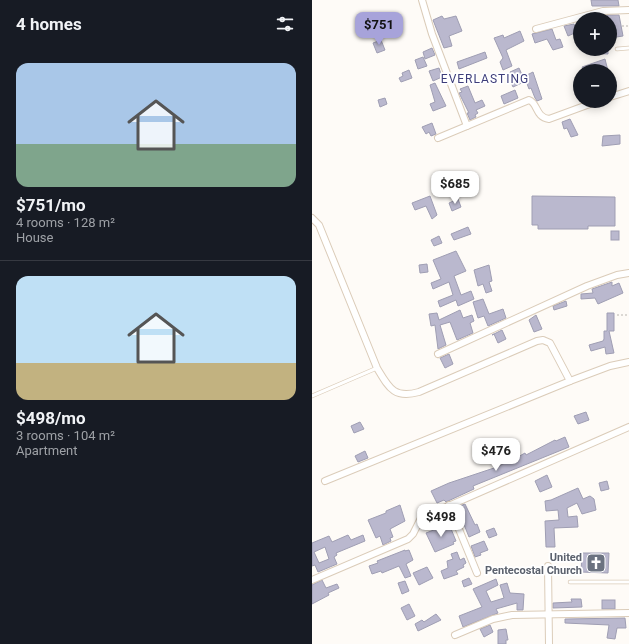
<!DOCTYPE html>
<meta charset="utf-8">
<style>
:root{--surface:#171b24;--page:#20242c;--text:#f1f3f6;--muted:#9ea1a6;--line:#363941;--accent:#a7a3da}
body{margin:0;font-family:Roboto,sans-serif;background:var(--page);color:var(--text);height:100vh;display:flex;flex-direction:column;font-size:15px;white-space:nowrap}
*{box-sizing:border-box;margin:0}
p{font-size:13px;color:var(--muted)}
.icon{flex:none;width:22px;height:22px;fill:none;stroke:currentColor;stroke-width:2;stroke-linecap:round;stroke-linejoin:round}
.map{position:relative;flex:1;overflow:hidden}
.details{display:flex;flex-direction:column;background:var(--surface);width:312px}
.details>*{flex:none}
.controls{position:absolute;left:261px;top:12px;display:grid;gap:8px}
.controls a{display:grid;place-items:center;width:44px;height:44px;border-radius:50%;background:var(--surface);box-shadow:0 2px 10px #0003;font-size:20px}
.price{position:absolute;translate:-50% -34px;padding:0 9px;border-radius:8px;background:#fff;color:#222;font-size:13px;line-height:26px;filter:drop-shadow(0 1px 2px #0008)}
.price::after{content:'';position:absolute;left:50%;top:24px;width:12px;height:9px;margin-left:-6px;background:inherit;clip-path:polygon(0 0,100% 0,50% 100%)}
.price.current{background:var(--accent);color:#111}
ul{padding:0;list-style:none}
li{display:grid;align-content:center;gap:8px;height:212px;padding:0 16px}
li+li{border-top:1px solid var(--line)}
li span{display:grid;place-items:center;height:124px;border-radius:12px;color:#555}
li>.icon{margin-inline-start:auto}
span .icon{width:72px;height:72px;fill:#fffc;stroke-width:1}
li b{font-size:17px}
h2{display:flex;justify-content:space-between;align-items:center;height:48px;padding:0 16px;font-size:17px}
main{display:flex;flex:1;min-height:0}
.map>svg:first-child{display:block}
</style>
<main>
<section class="details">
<h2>4 homes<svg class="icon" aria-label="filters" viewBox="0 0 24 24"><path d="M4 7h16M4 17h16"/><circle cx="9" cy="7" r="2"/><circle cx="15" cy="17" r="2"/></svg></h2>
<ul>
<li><span style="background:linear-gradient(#a9c7e8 65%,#7fa58c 0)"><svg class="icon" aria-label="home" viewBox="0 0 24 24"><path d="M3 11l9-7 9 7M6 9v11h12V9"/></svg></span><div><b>$751/mo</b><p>4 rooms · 128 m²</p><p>House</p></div></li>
<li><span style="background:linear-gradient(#bfe0f5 70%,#c2b280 0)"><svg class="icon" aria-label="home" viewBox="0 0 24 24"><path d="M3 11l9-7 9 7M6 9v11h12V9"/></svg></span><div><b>$498/mo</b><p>3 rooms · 104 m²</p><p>Apartment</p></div></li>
</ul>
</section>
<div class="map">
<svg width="317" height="644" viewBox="0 0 317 644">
<rect width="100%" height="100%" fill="#fefbf7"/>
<g fill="#bab8ce" stroke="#9f9eb3" fill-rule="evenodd">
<polygon points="279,0 306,0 307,6 280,6"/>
<polygon points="295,15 307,15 311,36 298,38 298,19 295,19"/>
<polygon points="130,16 132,19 144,16 150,31 137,36 140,46 132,48 121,20"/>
<polygon points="262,24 265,32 256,36 252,26"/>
<polygon points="240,29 244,40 248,39 251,47 241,50 235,39 223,43 220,34"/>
<polygon points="208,31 212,41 194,50 200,66 191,70 188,62 191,58 182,38 191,35 192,38"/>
<polygon points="69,40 73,50 65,53 61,43"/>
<polygon points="120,48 123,55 113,59 111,52"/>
<polygon points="276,49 296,49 296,54 276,53"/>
<polygon points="173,52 175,58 147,69 145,62"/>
<polygon points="111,57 115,66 106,69 103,60"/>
<polygon points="293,59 296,71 289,71 289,68 279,71 272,71 270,67"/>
<polygon points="127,68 130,77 121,81 117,71"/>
<polygon points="207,68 211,77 221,72 230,99 225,101 223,98 219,88 217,89 214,81 201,87 197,78 200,77 198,72"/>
<polygon points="97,70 100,78 89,82 87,78 91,76 90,73"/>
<polygon points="123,83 134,106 121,111 118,104 123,102 118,85"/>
<polygon points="156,86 163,103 170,100 173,106 164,110 166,113 163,115 164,117 158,120 155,113 157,113 147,93 150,92 148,89"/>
<polygon points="203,90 206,98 192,104 189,96"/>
<polygon points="73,98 75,104 68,107 66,100"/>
<polygon points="258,119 266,135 259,137 255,128 252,129 250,122"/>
<polygon points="120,123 124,134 119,136 117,132 114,134 110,127"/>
<polygon points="308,135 308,144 290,146 291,136"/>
<polygon points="118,196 125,215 120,219 114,206 103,210 100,203"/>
<polygon points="220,196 303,197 303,226 276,226 276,229 226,229 226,225 220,225"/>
<polygon points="146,199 149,207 140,211 137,203"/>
<polygon points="156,227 159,234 142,240 139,234"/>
<rect x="299" y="231" width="8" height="9"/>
<polygon points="127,236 130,243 122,246 119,240"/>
<polygon points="144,251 154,271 142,276 149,295 159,291 162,299 146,306 144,300 128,307 126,301 141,295 137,282 121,289 119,283 129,279 121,260"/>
<polygon points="115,264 116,272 108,273 107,265"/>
<polygon points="177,265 180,281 177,282 180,291 174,293 171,284 166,286 162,270"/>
<polygon points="300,282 300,286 307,283 311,293 286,304 283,298 269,299 269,294 281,293 280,289"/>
<polygon points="171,299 177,314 191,309 194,318 176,326 172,316 166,318 161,302"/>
<polygon points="254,301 255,306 242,310 241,306"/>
<polygon points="148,310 151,318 160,315 162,321 158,323 161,333 145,340 138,322 128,325 134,345 126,349 123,325 119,326 117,314 125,313 127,320"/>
<polygon points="295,313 302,313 302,331 297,331 302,353 294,354 293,347 279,351 277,345 291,341 292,339 292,331 295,331"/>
<polygon points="224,315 230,329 222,332 217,320"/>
<polygon points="190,330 194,339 186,343 182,334 180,335"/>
<polygon points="137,354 141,364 133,368 128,358"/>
<polygon points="274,412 277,420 266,424 262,416"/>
<polygon points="48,422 52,429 42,433 39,426"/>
<polygon points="253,437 257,447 161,486 162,489 134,502 132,500 125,503 119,491 137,483 185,467 197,461 196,458 202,455 204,458 213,453 214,455 243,440 244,441"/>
<polygon points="53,451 56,458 46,462 43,456"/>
<polygon points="235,475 240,487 228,492 223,481"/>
<polygon points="295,481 297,489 289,491 287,483"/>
<polygon points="266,488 271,499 278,496 282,499 284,510 270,514 265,503 255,508 256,517 265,516 266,527 242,528 243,547 234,547 233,521 247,520 246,510 234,511 233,501 239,500"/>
<polygon points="153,504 163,525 165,524 168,532 157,537 145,507"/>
<polygon points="88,505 93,521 78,529 81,537 78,538 79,541 71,545 68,536 64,538 56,520 74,513 74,511"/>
<polygon points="137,524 144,541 141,542 142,544 123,552 114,533"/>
<polygon points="182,528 185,535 177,538 174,531"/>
<path d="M 36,535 L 39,540 L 51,535 L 53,541 L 24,553 L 25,555 L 22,557 L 25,564 L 6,572 L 3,565 L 0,566 L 0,543 L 17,536 L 20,542 ZM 13,547 L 17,559 L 7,563 L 2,552 Z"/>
<polygon points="172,541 176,550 168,553 169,555 163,557 159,546"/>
<polygon points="93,550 93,551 97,550 101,560 94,564 99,576 93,578 87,566 70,573 69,571 60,574 57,566 66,563 65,561"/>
<polygon points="145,552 148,560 152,558 154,563 151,565 152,567 144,571 146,574 132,579 129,571 136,568 135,561 141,559 139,554"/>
<polygon points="270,553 297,553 296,573 269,572"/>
<polygon points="115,567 121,578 107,585 101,573"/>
<polygon points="157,578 160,584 152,587 150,581"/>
<polygon points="184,579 186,585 174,591 179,602 192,598 188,585 195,583 198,593 212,594 211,610 205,610 205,603 184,609 186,613 151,627 147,616 170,607 161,589"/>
<polygon points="10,580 14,588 25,584 27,588 16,593 17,595 0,604 0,585"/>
<polygon points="93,581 97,591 90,594 86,583"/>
<polygon points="259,599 269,599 270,607 241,608 241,603 260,602"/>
<rect x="290" y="600" width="13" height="9"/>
<polygon points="97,604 103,616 95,620 89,608"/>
<polygon points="124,614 129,620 106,631 103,624 110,620 112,622"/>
<polygon points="313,618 314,628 305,628 303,639 295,638 297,625 253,623 253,619"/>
<polygon points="178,625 181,632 172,637 168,629"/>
<polygon points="194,629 196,640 194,640 194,644 186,644 186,630"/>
</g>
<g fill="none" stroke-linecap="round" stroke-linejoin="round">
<g stroke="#dbccb9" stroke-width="4.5">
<g id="lane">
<polyline points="305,49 317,48"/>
<polyline points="0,396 65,368"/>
<polyline points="258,582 317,582"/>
</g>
</g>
<g stroke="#dbccb9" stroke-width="8">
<g id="street">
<polyline points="110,0 120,34 155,126"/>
<polyline points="224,29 291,11 317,10"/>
<polyline points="298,97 317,91"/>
<path d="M 126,138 L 217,100 C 226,103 223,117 237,119 L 286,101"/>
<path d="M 0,218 L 7,225 L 65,368 C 77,388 82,399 107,392 L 225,341 L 231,340 L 238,343 L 258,381"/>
<polyline points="126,354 275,286 305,275 317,273"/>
<polyline points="13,481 258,381 298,366 317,362"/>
<polyline points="137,505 165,573"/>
<polyline points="236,566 237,644"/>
<polyline points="0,580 96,539 101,534 109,518 317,427"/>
<polyline points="143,635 181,619 200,615 317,613"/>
</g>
</g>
<g stroke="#b9b5b0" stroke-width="1" stroke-dasharray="2 2" stroke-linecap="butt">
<polyline points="310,26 317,26"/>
<polyline points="305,315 317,315"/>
</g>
<use href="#lane" stroke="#fff" stroke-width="3"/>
<use href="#street" stroke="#fff" stroke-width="6"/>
</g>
<defs>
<g id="church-square" transform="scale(1)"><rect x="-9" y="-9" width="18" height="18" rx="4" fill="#6b7280" stroke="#fff"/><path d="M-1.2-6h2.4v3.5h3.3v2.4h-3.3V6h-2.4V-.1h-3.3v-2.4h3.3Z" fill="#fff"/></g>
</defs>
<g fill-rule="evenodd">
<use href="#church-square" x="284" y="563"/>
</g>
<g text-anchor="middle" stroke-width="3.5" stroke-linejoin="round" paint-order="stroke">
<g font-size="11" font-weight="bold" fill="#5b616d" stroke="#fff" text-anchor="end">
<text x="270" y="561">United<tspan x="270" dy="13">Pentecostal Church</tspan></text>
</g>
<g font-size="12" letter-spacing="1" fill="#3d3d7a" stroke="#fff">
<text x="173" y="83">EVERLASTING</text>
</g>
</g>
</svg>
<div class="controls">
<a>+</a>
<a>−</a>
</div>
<b class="price current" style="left:67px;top:46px">$751</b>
<b class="price" style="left:143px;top:205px">$685</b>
<b class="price" style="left:184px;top:472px">$476</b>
<b class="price" style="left:129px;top:538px">$498</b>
</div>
</main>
